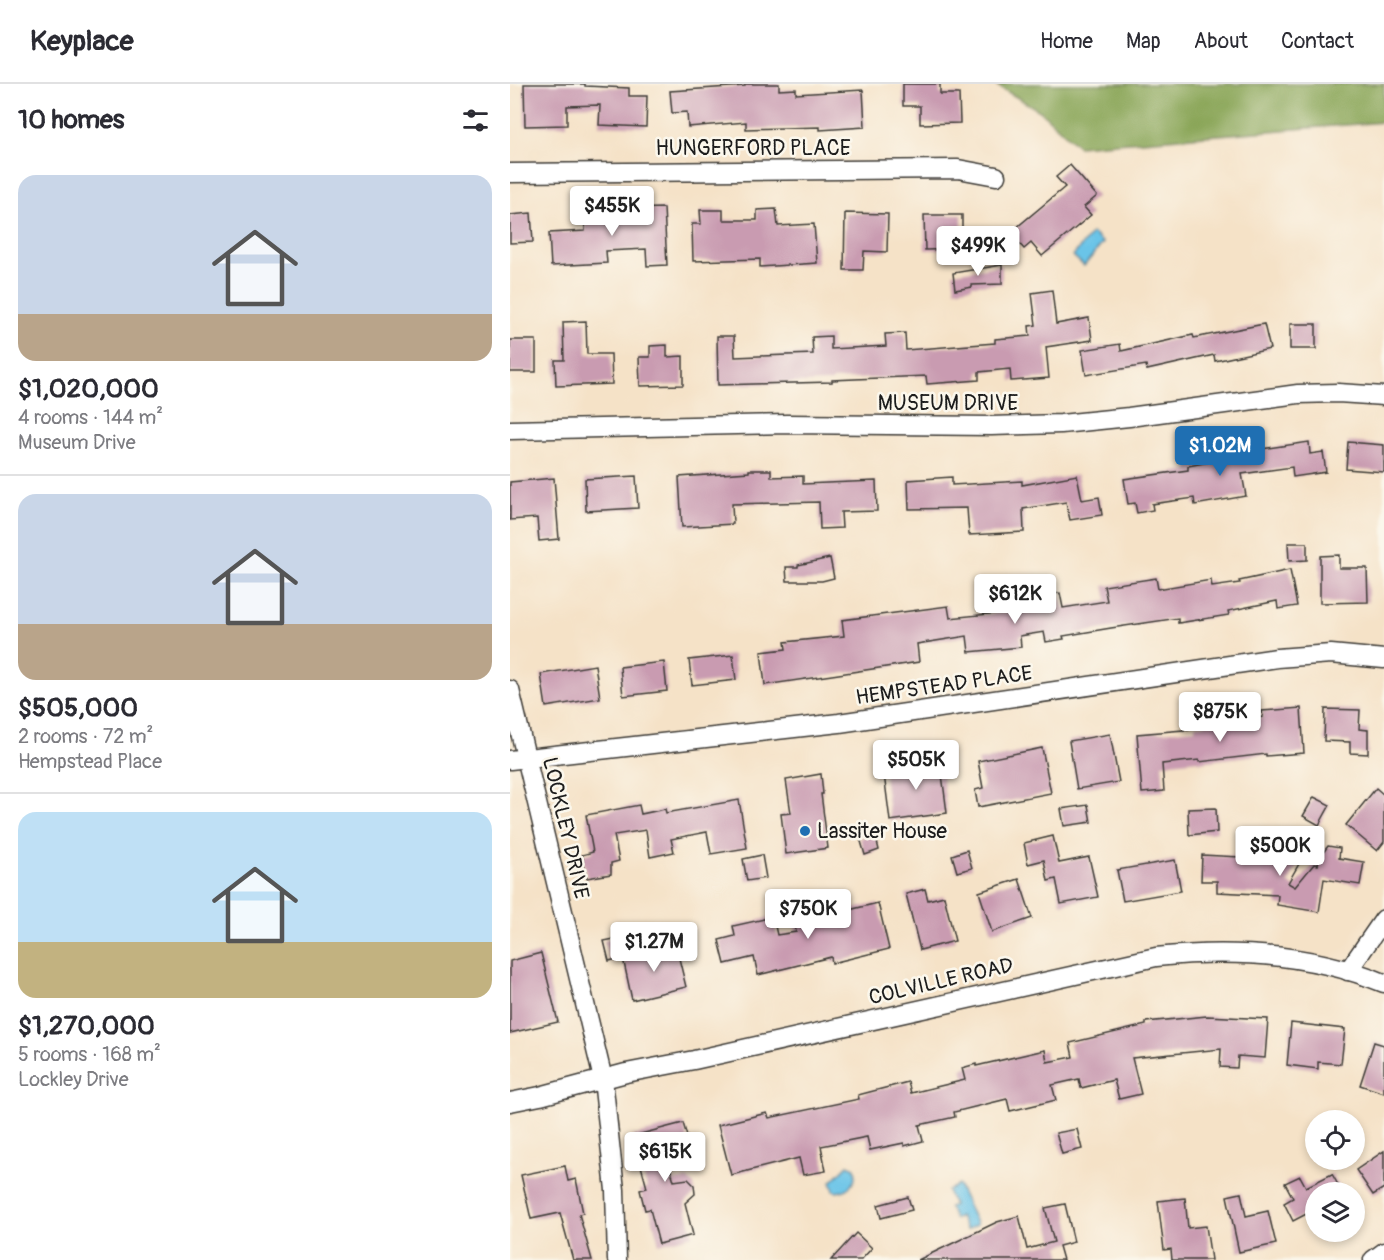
<!DOCTYPE html>
<meta charset="utf-8">
<style>
:root{--surface:#fff;--page:#f2f2f3;--text:#2b2b33;--muted:#7c7c81;--line:#e1e1e2;--accent:#1f6fb2}
body{margin:0;font-family:Pangolin,sans-serif;background:var(--page);color:var(--text);height:100vh;display:flex;flex-direction:column;font-size:22px;white-space:nowrap}
*{box-sizing:border-box;margin:0}
p{font-size:20px;color:var(--muted)}
.icon{flex:none;width:33px;height:33px;fill:none;stroke:currentColor;stroke-width:2;stroke-linecap:round;stroke-linejoin:round}
.map{position:relative;flex:1;overflow:hidden}
.details{display:flex;flex-direction:column;background:var(--surface);width:510px}
.details>*{flex:none}
.buttons{position:absolute;left:795px;top:1026px;display:grid;gap:12px}
.buttons a{display:grid;place-items:center;width:60px;height:60px;border-radius:50%;background:var(--surface);box-shadow:0 3px 9px #0003;font-size:30px}
.price{position:absolute;translate:-50% -51px;padding:0 14px;border-radius:6px;background:#fff;color:#222;font-size:20px;line-height:39px;filter:drop-shadow(0 2px 3px #0008)}
.price::after{content:'';position:absolute;left:50%;top:36px;width:18px;height:14px;margin-left:-9px;background:inherit;clip-path:polygon(0 0,100% 0,50% 100%)}
.price.active{background:var(--accent);color:#fff}
ul{padding:0;list-style:none}
li{display:grid;align-content:center;gap:12px;height:318px;padding:0 18px}
li+li{border-top:2px solid var(--line)}
li span{display:grid;place-items:center;height:186px;border-radius:18px;color:#555}
li>.icon{margin-inline-start:auto}
span .icon{width:108px;height:108px;fill:#fffc;stroke-width:1}
li b{font-size:26px}
h2{display:flex;justify-content:space-between;align-items:center;height:72px;padding:0 18px;font-size:26px}
header{display:flex;align-items:center;gap:36px;box-sizing:border-box;height:84px;padding:0 30px;background:var(--surface);border-bottom:2px solid var(--line)}
header strong{font-size:28px}
nav{display:flex;gap:33px;margin-inline-start:auto;font-size:21px}
main{display:flex;flex:1;min-height:0}
.map>svg:first-child{display:block}
</style>
<header>
<strong>Keyplace</strong>
<nav><a>Home</a><a>Map</a><a>About</a><a>Contact</a></nav>
</header>
<main>
<section class="details">
<h2>10 homes<svg class="icon" aria-label="filters" viewBox="0 0 24 24"><path d="M4 7h16M4 17h16"/><circle cx="9" cy="7" r="2"/><circle cx="15" cy="17" r="2"/></svg></h2>
<ul>
<li><span style="background:linear-gradient(#c9d6e8 75%,#b9a48a 0)"><svg class="icon" aria-label="home" viewBox="0 0 24 24"><path d="M3 11l9-7 9 7M6 9v11h12V9"/></svg></span><div><b>$1,020,000</b><p>4 rooms · 144 m²</p><p>Museum Drive</p></div></li>
<li><span style="background:linear-gradient(#c9d6e8 70%,#b9a48a 0)"><svg class="icon" aria-label="home" viewBox="0 0 24 24"><path d="M3 11l9-7 9 7M6 9v11h12V9"/></svg></span><div><b>$505,000</b><p>2 rooms · 72 m²</p><p>Hempstead Place</p></div></li>
<li><span style="background:linear-gradient(#bfe0f5 70%,#c2b280 0)"><svg class="icon" aria-label="home" viewBox="0 0 24 24"><path d="M3 11l9-7 9 7M6 9v11h12V9"/></svg></span><div><b>$1,270,000</b><p>5 rooms · 168 m²</p><p>Lockley Drive</p></div></li>
</ul>
</section>
<div class="map">
<svg width="874" height="1176" viewBox="0 0 874 1176">
<rect width="100%" height="100%" fill="#fbf7ec"/>
<filter id="ink" filterUnits="userSpaceOnUse"><feTurbulence type="fractalNoise" baseFrequency=".0167" numOctaves="2"/><feDisplacementMap in="SourceGraphic" scale="12" xChannelSelector="R" yChannelSelector="G"/><feConvolveMatrix kernelMatrix="1 2 1 2 8 2 1 2 1" color-interpolation-filters="sRGB"/></filter>
<filter id="wash" filterUnits="userSpaceOnUse"><feTurbulence type="fractalNoise" baseFrequency=".008" numOctaves="4" result="noise"/><feDisplacementMap in="SourceGraphic" scale="24" xChannelSelector="R" yChannelSelector="G"/><feGaussianBlur stdDeviation="1.35" result="paint"/><feColorMatrix in="noise" values="0 0 0 0 0 0 0 0 0 0 0 0 0 0 0 0 0 1.4 0 .05"/><feComposite in="paint" operator="in"/></filter>
<g filter="url(#wash)">
<rect width="100%" height="100%" fill="#f5e2c7"/>
<polygon fill="#8aa659" stroke="#53613a" stroke-width="1.5" points="484,0 874,0 874,38 568,62 530,27"/>
<g fill="#6bc4e8" stroke="#447082" stroke-width="1.5">
<polygon points="582,149 593,159 574,182 563,172"/>
<path d="M 338,1081 L 345,1084 C 348,1097 340,1106 327,1108 L 324,1106 L 321,1098 Z"/>
<polygon points="448,1101 467,1141 456,1146 450,1132 444,1135 439,1123 444,1121 437,1107"/>
</g>
<g id="blocks">
<g fill="#c99bb1">
<polygon points="14,0 75,0 75,2 119,4 119,12 137,12 136,43 89,41 90,21 57,22 57,41 15,42"/>
<polygon points="235,0 269,0 269,6 286,5 286,10 353,6 355,43 310,46 310,43 236,45 236,38 178,43 177,28 162,29 160,7 235,2"/>
<polygon points="393,0 430,0 430,10 449,10 450,39 410,40 410,22 393,22"/>
<polygon points="560,81 587,112 574,123 581,131 532,172 521,159 514,165 500,149 555,103 546,93"/>
<polygon points="154,124 157,181 137,182 136,165 96,167 97,179 41,182 39,149 75,147 74,126"/>
<polygon points="266,125 268,142 304,140 307,179 250,183 250,175 183,177 182,140 191,140 190,126 213,126 213,136 247,136 247,126"/>
<polygon points="21,129 23,158 0,159 0,131"/>
<polygon points="335,129 378,130 377,168 354,167 353,186 334,186"/>
<polygon points="414,131 452,131 452,165 415,166"/>
<polygon points="492,181 492,200 462,201 462,203 445,206 443,189"/>
<polygon points="542,206 546,240 579,234 582,256 536,263 539,294 501,297 500,285 469,288 469,296 417,300 416,292 322,296 322,298 208,301 207,252 224,252 225,273 303,270 302,253 321,252 321,265 376,262 375,250 395,249 396,266 485,259 485,255 520,252 519,242 526,241 522,209"/>
<polygon points="76,237 77,270 101,270 102,300 46,302 45,276 54,276 53,238"/>
<polygon points="754,240 760,265 705,277 704,271 637,286 636,281 576,291 572,266 610,260 611,267 683,251 684,254"/>
<rect x="780" y="240" width="26" height="25"/>
<rect x="0" y="256" width="26" height="32"/>
<polygon points="157,261 157,273 173,272 173,301 130,302 129,273 140,273 140,262"/>
<polygon points="799,358 800,370 813,368 816,388 783,393 782,383 732,390 736,412 685,421 684,414 642,420 643,426 627,429 625,419 618,420 614,395 678,386 678,382 752,368 751,365"/>
<polygon points="838,358 874,361 874,388 836,385"/>
<polygon points="239,386 261,386 261,393 293,392 293,400 366,397 367,427 331,428 332,444 310,445 309,418 222,420 223,440 172,443 169,393 239,388"/>
<polygon points="567,391 572,416 589,413 592,431 560,436 556,418 513,425 514,448 459,451 457,424 399,425 398,396 442,393 442,401 512,397 512,401"/>
<polygon points="126,392 128,424 76,427 75,395"/>
<polygon points="44,394 49,455 29,457 27,434 0,436 0,398"/>
<polygon points="778,459 797,459 797,476 779,477"/>
<polygon points="829,471 829,484 857,484 858,518 810,519 810,472"/>
<polygon points="320,474 324,494 312,497 277,497 276,483 288,483 288,481"/>
<polygon points="780,486 787,522 768,525 767,517 718,527 719,531 668,539 668,534 601,544 553,552 554,555 536,558 534,548 510,552 511,563 459,568 457,552 407,560 409,578 255,601 251,568 276,565 275,558 334,552 332,536 438,522 440,534 526,525 524,513 550,509 553,524 597,517 594,502 646,494 648,505 701,496 702,503 730,499 729,497"/>
<polygon points="223,571 226,596 182,601 179,576"/>
<polygon points="154,578 157,607 113,612 110,583"/>
<polygon points="85,581 90,614 36,623 31,590"/>
<polygon points="791,624 794,669 756,672 756,670 689,678 689,676 652,680 654,707 632,709 627,650 685,645 685,641 753,633 752,627"/>
<polygon points="815,625 850,626 849,645 858,646 858,670 840,669 840,658 814,657"/>
<polygon points="600,650 609,698 567,705 559,657"/>
<polygon points="532,664 541,709 468,723 465,706 473,704 468,677"/>
<polygon points="430,675 437,729 380,737 374,690 388,688 387,681"/>
<polygon points="311,690 313,710 311,710 318,764 276,770 271,730 281,729 276,696"/>
<polygon points="866,704 874,711 874,758 867,767 836,741"/>
<polygon points="804,713 820,721 809,741 793,732"/>
<polygon points="229,716 237,764 201,770 197,748 161,755 164,768 140,773 136,746 104,751 109,777 101,779 101,790 77,794 72,771 83,768 76,731 129,721 131,730 155,725 156,729"/>
<polygon points="578,721 581,738 554,742 551,725"/>
<polygon points="706,724 707,748 679,751 678,725"/>
<polygon points="365,750 369,766 355,771 350,754"/>
<polygon points="543,752 549,779 579,773 588,813 551,820 546,795 538,797 534,776 518,780 514,759"/>
<polygon points="818,762 830,764 829,774 854,778 850,801 814,795 809,828 767,821 768,811 707,808 707,797 691,797 692,771 771,775 790,778 778,799 785,803 804,780 808,781 809,774"/>
<polygon points="457,766 462,784 447,788 442,771"/>
<polygon points="252,771 256,794 237,797 233,775"/>
<polygon points="665,776 671,807 613,817 607,786"/>
<polygon points="509,795 522,834 482,848 469,808"/>
<polygon points="415,805 418,816 434,812 445,857 410,866 396,810"/>
<polygon points="368,819 379,865 322,879 321,873 248,891 244,873 215,880 209,856 225,852 223,842 263,833 267,851 286,848 285,839"/>
<polygon points="119,852 123,871 99,877 94,857"/>
<polygon points="166,862 176,903 122,916 113,874"/>
<polygon points="31,869 48,938 0,949 0,877"/>
<polygon points="697,932 758,935 755,974 728,972 727,984 710,983 711,965 622,974 631,1010 609,1015 604,996 571,1004 569,995 542,1001 546,1016 500,1027 497,1015 444,1028 445,1033 409,1041 413,1057 394,1062 394,1059 360,1066 357,1053 311,1062 316,1087 293,1091 289,1074 221,1091 208,1041 257,1029 259,1034 349,1015 348,1011 398,998 401,1009 455,996 452,984 466,980 466,982 535,966 537,978 563,973 560,959 636,941 636,938"/>
<polygon points="781,939 835,945 831,980 808,978 808,985 777,981"/>
<polygon points="864,958 874,961 874,1009 850,1001"/>
<polygon points="173,1039 179,1059 155,1065 164,1097 178,1095 184,1101 185,1110 175,1119 183,1151 149,1160 140,1125 135,1126 130,1106 137,1104 123,1052"/>
<polygon points="567,1045 572,1065 552,1070 546,1049"/>
<polygon points="874,1067 874,1104 863,1111 846,1086"/>
<polygon points="55,1082 58,1097 66,1095 73,1129 69,1130 82,1176 63,1176 50,1129 21,1135 11,1091"/>
<polygon points="822,1090 832,1108 806,1108 806,1125 783,1137 774,1119 783,1114 775,1099 790,1092 796,1103"/>
<polygon points="731,1109 736,1132 758,1127 766,1160 729,1168 717,1112"/>
<polygon points="398,1113 402,1126 371,1134 368,1121"/>
<polygon points="675,1114 678,1144 696,1142 701,1176 662,1176 661,1165 654,1166 648,1117"/>
<polygon points="555,1120 564,1158 549,1162 553,1176 408,1176 487,1138 509,1132 517,1165 544,1158 535,1124"/>
<polygon points="346,1149 362,1164 351,1176 321,1176"/>
</g>
</g>
</g>
<g filter="url(#ink)">
<use href="#blocks" fill-opacity="0" stroke="#3d3a36" stroke-width="1.5"/>
<g fill="none" stroke-linecap="round" stroke-linejoin="round">
<g stroke="#3d3a36" stroke-width="21">
<g id="street">
<polyline points="0,89 448,85 486,92"/>
<polyline points="0,346 277,340 481,342 551,340 619,333 788,310 828,309 874,312"/>
<polyline points="0,606 93,995 105,1106 107,1176"/>
<polyline points="0,676 329,639 767,574 821,570 874,575"/>
<polyline points="838,887 874,835"/>
<path d="M 0,1018 L 30,1012 L 116,989 L 184,976 L 646,873 C 723,865 801,869 874,899"/>
<polyline points="863,1176 874,1168"/>
</g>
</g>
<use href="#street" stroke="#fff" stroke-width="18"/>
</g>
</g>
<circle fill="#1f6fb2" stroke="#fbf7ec" stroke-width="2" cx="295" cy="747" r="6"/>
<g text-anchor="middle" stroke-width="5" stroke-linejoin="round" paint-order="stroke">
<g font-size="21" fill="#1c1c1c" stroke="#fbf7ec">
<text x="243" y="71">HUNGERFORD PLACE</text>
<text x="438" y="326">MUSEUM DRIVE</text>
<text transform="translate(434 601) rotate(-8)" y="7">HEMPSTEAD PLACE</text>
<text transform="translate(56 744) rotate(77)" y="7">LOCKLEY DRIVE</text>
<text transform="translate(431 897) rotate(-13)" y="7">COLVILLE ROAD</text>
</g>
<g font-size="21" fill="#1c1c1c" stroke="#fbf7ec" text-anchor="start">
<text x="307" y="754">Lassiter House</text>
</g>
</g>
</svg>
<div class="buttons">
<a><svg class="icon" aria-label="locate" viewBox="0 0 24 24"><circle cx="12" cy="12" r="6"/><path d="M12 2v4M12 18v4M2 12h4M18 12h4"/></svg></a>
<a><svg class="icon" aria-label="layers" viewBox="0 0 24 24"><path d="M12 4l9 5-9 5-9-5zM3 14l9 5 9-5"/></svg></a>
</div>
<b class="price" style="left:102px;top:153px">$455K</b>
<b class="price" style="left:468px;top:193px">$499K</b>
<b class="price active" style="left:710px;top:393px">$1.02M</b>
<b class="price" style="left:505px;top:541px">$612K</b>
<b class="price" style="left:710px;top:659px">$875K</b>
<b class="price" style="left:406px;top:707px">$505K</b>
<b class="price" style="left:770px;top:793px">$500K</b>
<b class="price" style="left:298px;top:856px">$750K</b>
<b class="price" style="left:144px;top:889px">$1.27M</b>
<b class="price" style="left:155px;top:1099px">$615K</b>
</div>
</main>
